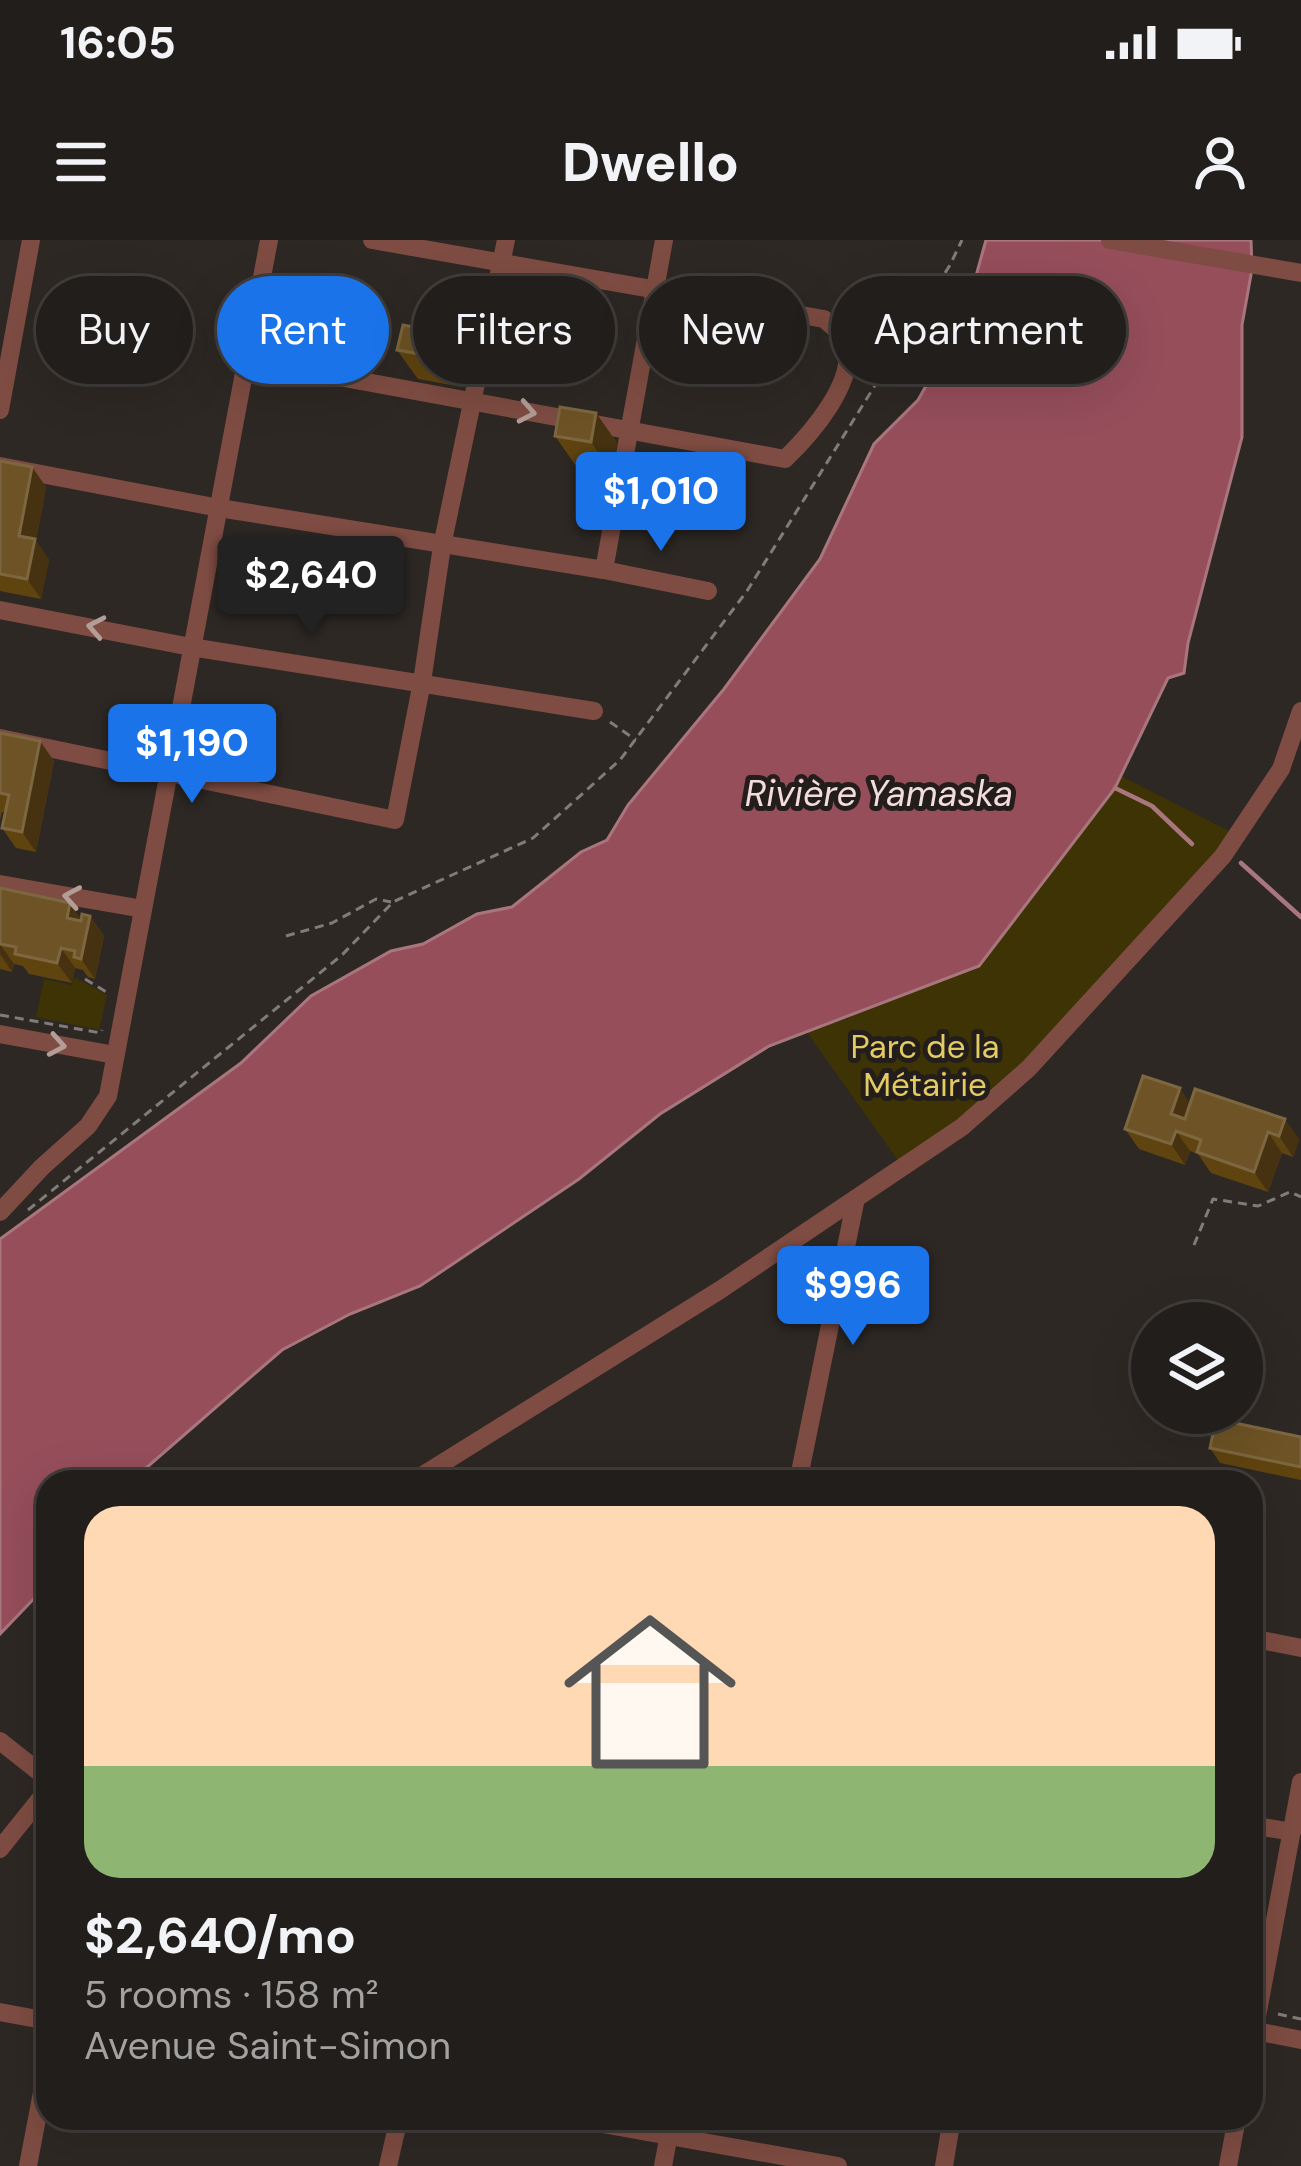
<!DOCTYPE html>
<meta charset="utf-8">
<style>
:root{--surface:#221e1b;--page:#2a2724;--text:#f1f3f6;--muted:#a2a2a3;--line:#3f3c3a;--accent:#1a73e8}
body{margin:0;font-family:"DM Sans",sans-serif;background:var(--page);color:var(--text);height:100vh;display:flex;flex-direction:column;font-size:45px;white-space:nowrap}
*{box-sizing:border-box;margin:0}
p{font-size:39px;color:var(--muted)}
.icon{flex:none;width:66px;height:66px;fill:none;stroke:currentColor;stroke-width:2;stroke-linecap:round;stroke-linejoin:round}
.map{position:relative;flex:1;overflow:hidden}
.panel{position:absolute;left:36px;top:1230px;width:1227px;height:660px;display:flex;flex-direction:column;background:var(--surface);border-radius:36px;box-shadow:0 12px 48px #0002,0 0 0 3px var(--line)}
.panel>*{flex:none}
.guide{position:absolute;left:36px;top:36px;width:1230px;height:108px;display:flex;gap:24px}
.tools{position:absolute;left:1131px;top:1062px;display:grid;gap:24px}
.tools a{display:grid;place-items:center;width:132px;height:132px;border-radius:50%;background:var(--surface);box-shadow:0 12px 48px #0002,0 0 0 3px var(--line);font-size:60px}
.price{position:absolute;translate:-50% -102px;padding:0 27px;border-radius:12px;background:var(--accent);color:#fff;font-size:39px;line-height:78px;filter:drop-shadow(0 3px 6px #0008)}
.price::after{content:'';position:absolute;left:50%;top:72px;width:36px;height:27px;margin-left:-18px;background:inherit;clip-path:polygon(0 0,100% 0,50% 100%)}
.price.selected{background:#222;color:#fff}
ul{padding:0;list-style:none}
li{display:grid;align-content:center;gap:24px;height:636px;padding:0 48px}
li span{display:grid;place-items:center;height:372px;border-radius:36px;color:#555}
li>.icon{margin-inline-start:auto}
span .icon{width:216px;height:216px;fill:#fffc;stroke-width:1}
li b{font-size:51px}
.tag{padding:0 42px;border-radius:54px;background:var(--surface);box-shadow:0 12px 48px #0002,0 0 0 3px var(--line);font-size:42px;line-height:108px}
.tag.selected{background:var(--accent);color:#fff}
.status{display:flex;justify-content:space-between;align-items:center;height:84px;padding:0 60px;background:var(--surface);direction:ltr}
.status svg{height:33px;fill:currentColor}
header{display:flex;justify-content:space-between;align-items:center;height:156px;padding:0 48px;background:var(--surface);font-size:54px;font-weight:800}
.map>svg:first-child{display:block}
</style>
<div class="status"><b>16:05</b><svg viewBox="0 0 49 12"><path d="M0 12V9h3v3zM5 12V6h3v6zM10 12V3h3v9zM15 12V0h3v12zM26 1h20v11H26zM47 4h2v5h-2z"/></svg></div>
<header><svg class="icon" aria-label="menu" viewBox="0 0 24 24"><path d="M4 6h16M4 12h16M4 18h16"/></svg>Dwello<svg class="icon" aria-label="person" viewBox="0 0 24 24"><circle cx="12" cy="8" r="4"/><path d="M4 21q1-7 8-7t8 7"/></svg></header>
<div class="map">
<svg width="1301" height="1926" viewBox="0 0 1301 1926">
<rect width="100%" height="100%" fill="#2d2824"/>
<g fill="#3d3305">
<polygon points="1119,535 1237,595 1087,766 904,929 806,791 849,778"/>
<polygon points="74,737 107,755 99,790 36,777 44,739 72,745"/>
</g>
<polygon fill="#964e5b" stroke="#a9767e" stroke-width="3" points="986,0 1251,0 1252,29 1242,85 1242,197 1188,403 1184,433 1168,438 1115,548 979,726 769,806 660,874 579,939 420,1046 350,1074 282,1110 130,1242 48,1242 48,1344 0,1394 0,999 241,823 311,756 391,711 423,704 477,674 512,667 581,612 607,600 628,565 724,449 820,319 874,204 918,160 964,79"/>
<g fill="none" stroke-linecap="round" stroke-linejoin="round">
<g stroke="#a9767e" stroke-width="4.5">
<polyline points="1115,548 1152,566 1192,604"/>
<polyline points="1241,623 1301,677"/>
</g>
<g stroke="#807c79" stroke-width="3" stroke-dasharray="9 6" stroke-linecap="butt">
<polyline points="864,96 880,95 899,107"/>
<polyline points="610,482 636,500"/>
<polyline points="286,696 332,683 376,659 391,662"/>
<polyline points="85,739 108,753"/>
<polyline points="0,775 101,793 102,790"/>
<polyline points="28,970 342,715 393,662 533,598 620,520 747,351 950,25 962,0"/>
<polyline points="1194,1005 1213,959 1258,966 1290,952 1301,957"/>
<polyline points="1278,1774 1301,1779"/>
</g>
<g stroke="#7e4c42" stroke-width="18">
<polyline points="1110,0 1301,33"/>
<path d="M 247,120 L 785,219 C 810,195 860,139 845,100 C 841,92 831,85 824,79 L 372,0"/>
<polyline points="0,170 31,0"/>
<polyline points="0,226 219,268 604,330 708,351"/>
<polyline points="604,330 664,0"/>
<polyline points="0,370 191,407 594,471"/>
<polyline points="0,498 395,580 422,442 442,306 506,0"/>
<polyline points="0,644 143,669"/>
<polyline points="0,794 115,815"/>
<polyline points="0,972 42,927 88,886 108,856 269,0"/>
<polyline points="412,1242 720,1050 962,887 1029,828 1223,616 1281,529 1301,471"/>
<polyline points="798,1242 855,963"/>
<polyline points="1251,1398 1301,1408"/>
<polyline points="0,1501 48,1539"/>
<polyline points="1251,1585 1292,1592"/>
<polyline points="0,1609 48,1549"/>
<polyline points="0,1772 48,1781"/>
<polyline points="1251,1790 1301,1800"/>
<polyline points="1251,1808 1301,1542"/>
<polyline points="569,1878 838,1926"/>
<polyline points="28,1926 48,1821"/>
<polyline points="388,1926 399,1878"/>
<polyline points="663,1926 672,1878"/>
<polyline points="944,1926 952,1878"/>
<polyline points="1228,1926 1237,1878"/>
</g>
</g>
<g fill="#604410">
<polygon points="541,79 591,87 585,106 555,99"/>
<polygon points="397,110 467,122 462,147 418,139"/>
<polygon points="596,173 617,203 612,232 576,226 555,196"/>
<polygon points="0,221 32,227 46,247 36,301 49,320 41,359 0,351"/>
<polygon points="0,493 54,521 36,612 16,608 2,588 5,572 2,572 0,580"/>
<polygon points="0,648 81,679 90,676 104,696 95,739 88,737 83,730 75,728 72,743 29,734 23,726 14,724 12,732 0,729"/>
<polygon points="1190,863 1299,899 1293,917 1282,913 1268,952 1211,933 1198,914 1190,911 1185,925 1139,909 1125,889"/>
<polygon points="1301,1197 1301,1240 1220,1223 1210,1208"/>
</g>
<g fill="#463210">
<polygon points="577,67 591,87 585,106 571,86"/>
<polygon points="446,93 467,122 462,147 442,118"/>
<polygon points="596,173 617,203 612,232 591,202"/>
<polygon points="32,227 46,247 36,301 49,320 41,359 27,339 19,296"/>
<polygon points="40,501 54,521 36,612 22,592"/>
<polygon points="70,663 84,683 67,678"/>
<polygon points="90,676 104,696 95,739 81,719"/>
<polygon points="0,704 14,724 12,732 0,714"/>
<polygon points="61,708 75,728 72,743 57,723"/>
<polygon points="1180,848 1194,869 1185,895 1171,874"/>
<polygon points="1285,879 1299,899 1293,917 1279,896"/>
<polygon points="1176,891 1190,911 1185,925 1171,904"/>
<polygon points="1268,892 1282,913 1268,952 1254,932"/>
</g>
<g fill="#6d5325" stroke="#7d6740" stroke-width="3">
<polygon points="544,60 577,67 571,86 541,79"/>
<polygon points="403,85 446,93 442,118 397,110"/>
<polygon points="560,167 596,173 591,202 555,196"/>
<polygon points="0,221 32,227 19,296 35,299 27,339 0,334"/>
<polygon points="0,493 40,501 22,592 2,588 9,555 0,553"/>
<polygon points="0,648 70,663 67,678 81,681 82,674 90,676 81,719 74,717 75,711 61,708 57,723 15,714 16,707 0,704"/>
<polygon points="1143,836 1180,848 1171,874 1185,879 1195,849 1285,879 1279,896 1268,892 1254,932 1197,912 1201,900 1176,891 1171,904 1125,889"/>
<polygon points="1216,1179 1301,1197 1301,1227 1210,1208"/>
</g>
<defs><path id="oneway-chevron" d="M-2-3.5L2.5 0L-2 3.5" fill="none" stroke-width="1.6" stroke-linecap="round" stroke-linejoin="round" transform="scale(3)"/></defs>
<g stroke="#b39d97">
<use href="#oneway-chevron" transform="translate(527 172) rotate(11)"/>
<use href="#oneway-chevron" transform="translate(96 387) rotate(-169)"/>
<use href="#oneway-chevron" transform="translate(72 657) rotate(-170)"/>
<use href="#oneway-chevron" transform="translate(57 805) rotate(10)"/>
</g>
<g text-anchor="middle" stroke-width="10" stroke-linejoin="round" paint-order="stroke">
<g font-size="33" fill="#e3cb64" stroke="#231e1b">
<text x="925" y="818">Parc de la<tspan x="925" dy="38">Métairie</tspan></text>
</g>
<g font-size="36" font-style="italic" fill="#f2dcde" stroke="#231e1b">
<text x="879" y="566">Rivière Yamaska</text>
</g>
</g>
</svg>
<div class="tools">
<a><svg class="icon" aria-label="layers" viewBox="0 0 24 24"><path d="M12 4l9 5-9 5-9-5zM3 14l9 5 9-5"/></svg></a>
</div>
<b class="price" style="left:661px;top:314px">$1,010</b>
<b class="price selected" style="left:311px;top:398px">$2,640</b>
<b class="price" style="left:192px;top:566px">$1,190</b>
<b class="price" style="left:853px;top:1108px">$996</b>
<div class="guide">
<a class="tag">Buy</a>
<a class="tag selected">Rent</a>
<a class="tag">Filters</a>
<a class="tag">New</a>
<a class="tag">Apartment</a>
</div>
<section class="panel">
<ul>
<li><span style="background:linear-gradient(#ffd9b3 70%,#8fb573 0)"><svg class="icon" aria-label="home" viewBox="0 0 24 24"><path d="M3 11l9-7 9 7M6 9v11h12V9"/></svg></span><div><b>$2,640/mo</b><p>5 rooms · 158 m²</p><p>Avenue Saint-Simon</p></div></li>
</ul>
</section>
</div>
